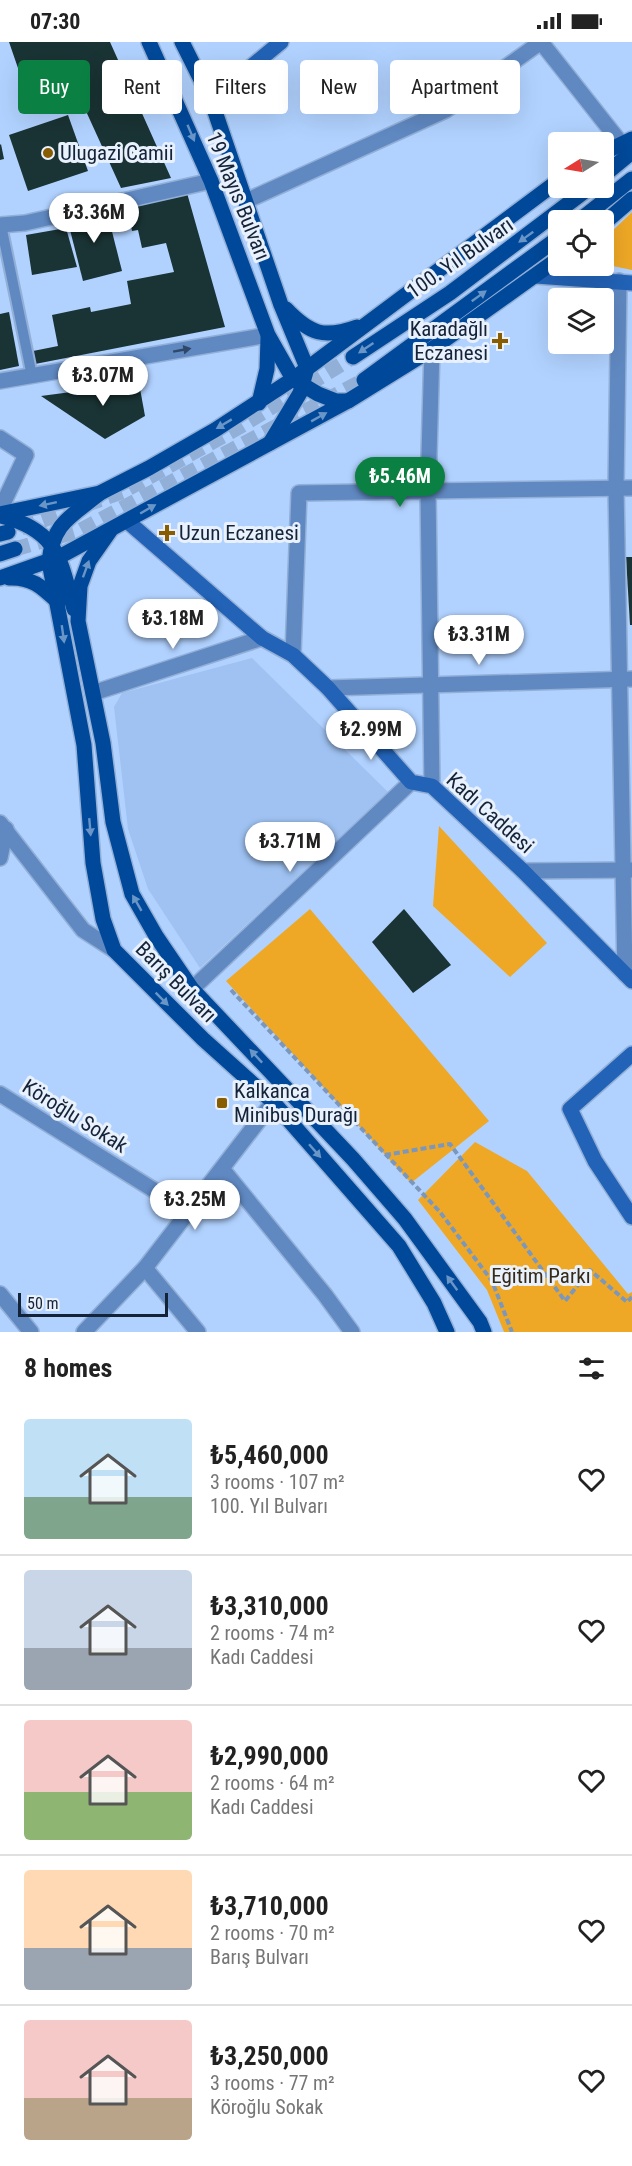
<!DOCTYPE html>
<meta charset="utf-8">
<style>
:root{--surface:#fff;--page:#f2f2f2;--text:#222;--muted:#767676;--line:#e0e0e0;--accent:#0b8043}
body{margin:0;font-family:"Roboto Condensed",sans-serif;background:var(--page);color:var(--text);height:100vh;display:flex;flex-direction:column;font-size:22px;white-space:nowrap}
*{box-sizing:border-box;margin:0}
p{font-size:20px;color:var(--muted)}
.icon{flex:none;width:33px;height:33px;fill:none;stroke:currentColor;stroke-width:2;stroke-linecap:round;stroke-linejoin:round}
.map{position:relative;height:1290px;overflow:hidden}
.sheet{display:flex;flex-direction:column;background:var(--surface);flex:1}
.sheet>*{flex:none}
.banner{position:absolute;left:18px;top:18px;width:597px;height:54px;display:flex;gap:12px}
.needle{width:39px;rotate:259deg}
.tools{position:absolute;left:548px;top:90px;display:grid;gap:12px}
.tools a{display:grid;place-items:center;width:66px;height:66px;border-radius:6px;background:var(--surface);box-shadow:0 6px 24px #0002;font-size:30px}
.scale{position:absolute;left:18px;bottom:15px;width:150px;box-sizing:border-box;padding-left:6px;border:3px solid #142338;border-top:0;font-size:16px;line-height:21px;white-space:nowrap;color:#142338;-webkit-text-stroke:4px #e9f1fd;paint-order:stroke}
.price{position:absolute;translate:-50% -51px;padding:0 14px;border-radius:21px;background:#fff;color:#222;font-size:20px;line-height:39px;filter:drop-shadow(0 2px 3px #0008)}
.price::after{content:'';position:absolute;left:50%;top:36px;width:18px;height:14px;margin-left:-9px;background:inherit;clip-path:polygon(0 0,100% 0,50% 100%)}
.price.on{background:var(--accent);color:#fff}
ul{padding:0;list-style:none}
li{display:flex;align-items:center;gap:18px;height:150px;padding:0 24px}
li+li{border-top:2px solid var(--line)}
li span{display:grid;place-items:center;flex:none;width:168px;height:120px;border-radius:6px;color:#555}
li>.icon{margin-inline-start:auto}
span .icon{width:72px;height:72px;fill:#fffc;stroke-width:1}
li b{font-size:26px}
h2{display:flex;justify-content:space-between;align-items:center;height:72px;padding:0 24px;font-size:26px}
.tag{padding:0 21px;border-radius:6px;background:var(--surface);box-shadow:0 6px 24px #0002;font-size:21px;line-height:54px}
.tag.on{background:var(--accent);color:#fff}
.status{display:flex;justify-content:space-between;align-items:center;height:42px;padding:0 30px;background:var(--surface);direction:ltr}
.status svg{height:16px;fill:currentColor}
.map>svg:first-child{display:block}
</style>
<div class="status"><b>07:30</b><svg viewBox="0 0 49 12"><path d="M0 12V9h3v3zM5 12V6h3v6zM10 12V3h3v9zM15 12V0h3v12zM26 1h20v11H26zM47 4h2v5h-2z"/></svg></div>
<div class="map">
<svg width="632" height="1290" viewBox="0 0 632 1290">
<rect width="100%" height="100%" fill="#b1d2ff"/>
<polygon fill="#9fc2f2" points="252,616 388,750 200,926 148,847 128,787 114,665 122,651"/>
<g fill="#eea826">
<polygon points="632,170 632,228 603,222 603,198"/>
<polygon points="439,784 547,901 510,935 433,864"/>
<polygon points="310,867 489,1079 411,1141 226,939"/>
<polygon points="475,1100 527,1129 628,1252 632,1250 632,1290 504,1290 487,1248 418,1158"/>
</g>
<g fill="#1a3334">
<polygon points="9,0 110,0 171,136 121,146 85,67 77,71 53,19 19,29"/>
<polygon points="68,73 88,129 28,149 9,93"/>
<polygon points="1,102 4,117 0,118 0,103"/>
<polygon points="187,151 225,285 35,322 33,309 58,304 52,273 90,265 91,270 131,262 127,239 174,230 166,201 142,206 138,188 132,189 127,164"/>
<polygon points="106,166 122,229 83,239 67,176"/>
<polygon points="66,186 77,225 32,233 26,193"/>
<polygon points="9,270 19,324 0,328 0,272"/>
<polygon points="139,341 145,374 105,397 41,354"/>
<polygon points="626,515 632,515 632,583 630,583"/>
<polygon points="404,867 451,923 413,951 372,900"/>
</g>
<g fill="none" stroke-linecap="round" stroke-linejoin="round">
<g stroke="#92afd7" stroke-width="15" stroke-dasharray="15 8" stroke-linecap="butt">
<polyline points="21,486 124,449 241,384 353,315"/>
<polyline points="15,507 81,488 364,338"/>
</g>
<g stroke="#92afd7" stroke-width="14">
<polyline id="lane" points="1,183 32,334"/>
</g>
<g stroke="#92afd7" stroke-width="18">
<g id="street">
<polyline points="248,158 446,68 541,0 620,100"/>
<polyline points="0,183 25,181 211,139"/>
<polyline points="619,239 616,446 625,932"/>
<polyline points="0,339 268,293"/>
<polyline points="0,396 26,413 0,468"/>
<polyline points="293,613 299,451 632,446"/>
<polyline points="328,646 632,637"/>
<polyline points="93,651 262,596"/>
<polyline points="432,744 428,449 432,307"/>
<polyline points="0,781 83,888 114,908"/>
<polyline points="0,816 6,787"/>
<polyline points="523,829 632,828"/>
<polyline points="192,947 411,740"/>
<polyline points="0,1052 189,1170"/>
<polyline points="223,1128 325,1253 352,1290"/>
<polyline points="145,1226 198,1290"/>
<polyline points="0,1252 31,1290"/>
<polyline points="84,1290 145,1226 273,1060"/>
</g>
</g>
<g stroke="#92afd7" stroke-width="18">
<g id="secondary">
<polyline points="211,58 281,0"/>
<polyline points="536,234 632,241"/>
<polyline points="127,479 262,596 293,613 328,646 411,740 432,744 523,829 632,939"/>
<polyline points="632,1012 570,1067 595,1119 632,1175"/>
</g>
</g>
<g stroke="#92afd7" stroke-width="18">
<g id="primary">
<polyline points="149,0 211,139 268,293 293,337 318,352 336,359 348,359"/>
<polyline points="182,0 211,58 281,263 307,326 300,351 270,401"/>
<polyline points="603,111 632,97"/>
<polyline points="603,134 632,110"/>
<polyline points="580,178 632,137"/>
<polyline points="603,182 632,157"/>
<path d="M 286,267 C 310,292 324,297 357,285"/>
<polyline points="353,315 450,251 589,146"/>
<polyline points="364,338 558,196"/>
<polyline points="259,361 267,327 268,296"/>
<path d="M 100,451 C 71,475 53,480 49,520 L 84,703 L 93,821 L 103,877 L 114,908 L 203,997 L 273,1060 L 399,1204 L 434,1261 L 447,1290"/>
<polyline points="0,472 100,451 149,426 215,388 293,337 558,139"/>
<path d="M 1,474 C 58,488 60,517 74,567"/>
<polyline points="110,489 89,519 80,544 78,579 103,701 113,780 132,852 156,894 192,947 353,1117 405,1177 480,1280 484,1290"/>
<polyline points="0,492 8,490"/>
<polyline points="0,512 15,507"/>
<polyline points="0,536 59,515 348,359 432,307 558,217"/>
<path d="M 9,536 C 32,535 42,545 58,560"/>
</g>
</g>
<g stroke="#7c97bc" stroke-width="4" stroke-dasharray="6 3" stroke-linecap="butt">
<polyline points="231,948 440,1170 492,1239 512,1290"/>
<polyline points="385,1113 450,1102 565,1259 590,1228 627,1260 632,1255"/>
</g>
<use href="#lane" stroke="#6089c2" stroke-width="10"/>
<use href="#street" stroke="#6089c2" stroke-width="15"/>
<use href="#secondary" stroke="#2263b7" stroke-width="15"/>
<use href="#primary" stroke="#00499a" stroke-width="15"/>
</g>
<defs><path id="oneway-solid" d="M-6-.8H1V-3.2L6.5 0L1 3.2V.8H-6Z" transform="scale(1.5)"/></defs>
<g fill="#6995c7">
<use href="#oneway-solid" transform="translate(191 91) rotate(67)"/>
<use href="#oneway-solid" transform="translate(526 195) rotate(144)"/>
<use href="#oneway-solid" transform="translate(479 254) rotate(-36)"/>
<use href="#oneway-solid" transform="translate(366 306) rotate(146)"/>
<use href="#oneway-solid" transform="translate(319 375) rotate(-29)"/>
<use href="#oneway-solid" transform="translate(224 382) rotate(149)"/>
<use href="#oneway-solid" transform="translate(48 462) rotate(168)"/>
<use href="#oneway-solid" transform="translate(148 467) rotate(-30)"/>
<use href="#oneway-solid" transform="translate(86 527) rotate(-70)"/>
<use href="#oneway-solid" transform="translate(63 592) rotate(82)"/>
<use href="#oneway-solid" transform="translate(90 785) rotate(85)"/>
<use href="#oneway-solid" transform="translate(137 861) rotate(-120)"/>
<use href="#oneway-solid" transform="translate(162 957) rotate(45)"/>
<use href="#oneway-solid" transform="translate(256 1014) rotate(-133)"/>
<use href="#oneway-solid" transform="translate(315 1109) rotate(49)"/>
<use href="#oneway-solid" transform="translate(452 1241) rotate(-126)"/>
</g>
<use fill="#2f4768" href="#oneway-solid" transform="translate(182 308) rotate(-10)"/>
<g fill="#885c00" stroke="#e9f1fd" stroke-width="2">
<circle cx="48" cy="111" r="6"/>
<path d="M497 290h6v6h6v6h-6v6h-6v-6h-6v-6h6z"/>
<path d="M164 482h6v6h6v6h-6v6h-6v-6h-6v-6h6z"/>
<rect x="216" y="1055" width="12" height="12" rx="3"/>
</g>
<g text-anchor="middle" stroke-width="6" stroke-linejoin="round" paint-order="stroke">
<g font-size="21" fill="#142338" stroke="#e9f1fd" text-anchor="start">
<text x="60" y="118">Ulugazi Camii</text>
<text x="488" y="294" text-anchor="end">Karadağlı<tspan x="488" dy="24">Eczanesi</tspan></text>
<text x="179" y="498">Uzun Eczanesi</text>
<text x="234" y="1056">Kalkanca<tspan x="234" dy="24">Minibus Durağı</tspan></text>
</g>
<g font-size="21" fill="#142338" stroke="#e9f1fd">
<text transform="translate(238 154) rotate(68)" y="7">19 Mayıs Bulvarı</text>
<text transform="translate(460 216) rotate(-35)" y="7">100. Yıl Bulvarı</text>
<text transform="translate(490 771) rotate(42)" y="7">Kadı Caddesi</text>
<text transform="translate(176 940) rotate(45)" y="7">Barış Bulvarı</text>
<text transform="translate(75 1074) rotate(32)" y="7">Köroğlu Sokak</text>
</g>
<g font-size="21" fill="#362916" stroke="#e9f1fd">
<text x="541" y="1241">Eğitim Parkı</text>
</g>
</g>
</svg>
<div class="tools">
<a><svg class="needle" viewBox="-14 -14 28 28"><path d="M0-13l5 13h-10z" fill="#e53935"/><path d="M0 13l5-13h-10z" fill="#767676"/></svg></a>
<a><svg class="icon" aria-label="locate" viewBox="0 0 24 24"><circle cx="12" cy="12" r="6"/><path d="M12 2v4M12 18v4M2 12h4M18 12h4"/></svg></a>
<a><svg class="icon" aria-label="layers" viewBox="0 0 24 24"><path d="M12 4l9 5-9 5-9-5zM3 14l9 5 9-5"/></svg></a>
</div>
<div class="scale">50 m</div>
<b class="price" style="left:94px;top:202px">₺3.36M</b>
<b class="price" style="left:103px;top:365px">₺3.07M</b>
<b class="price on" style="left:400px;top:466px">₺5.46M</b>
<b class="price" style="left:173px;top:608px">₺3.18M</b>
<b class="price" style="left:479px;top:624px">₺3.31M</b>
<b class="price" style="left:371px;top:719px">₺2.99M</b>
<b class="price" style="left:290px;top:831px">₺3.71M</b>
<b class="price" style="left:195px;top:1189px">₺3.25M</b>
<div class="banner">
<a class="tag on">Buy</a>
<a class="tag">Rent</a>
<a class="tag">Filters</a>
<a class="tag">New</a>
<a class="tag">Apartment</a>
</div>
</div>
<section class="sheet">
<h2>8 homes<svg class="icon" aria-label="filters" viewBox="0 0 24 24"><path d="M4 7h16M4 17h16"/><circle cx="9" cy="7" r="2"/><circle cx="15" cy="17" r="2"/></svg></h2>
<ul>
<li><span style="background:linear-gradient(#bfe0f5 65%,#7fa58c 0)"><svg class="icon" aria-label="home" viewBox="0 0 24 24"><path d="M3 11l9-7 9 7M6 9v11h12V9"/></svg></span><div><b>₺5,460,000</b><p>3 rooms · 107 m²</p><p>100. Yıl Bulvarı</p></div><svg class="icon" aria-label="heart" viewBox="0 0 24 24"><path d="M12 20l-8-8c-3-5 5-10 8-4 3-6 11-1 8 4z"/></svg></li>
<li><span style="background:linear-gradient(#c9d6e8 65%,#9aa5b1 0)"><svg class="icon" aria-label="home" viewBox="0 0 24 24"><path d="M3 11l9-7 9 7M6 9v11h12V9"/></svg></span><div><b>₺3,310,000</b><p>2 rooms · 74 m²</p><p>Kadı Caddesi</p></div><svg class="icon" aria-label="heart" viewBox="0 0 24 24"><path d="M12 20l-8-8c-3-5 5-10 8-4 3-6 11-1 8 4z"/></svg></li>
<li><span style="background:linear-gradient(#f6c9c9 60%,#8fb573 0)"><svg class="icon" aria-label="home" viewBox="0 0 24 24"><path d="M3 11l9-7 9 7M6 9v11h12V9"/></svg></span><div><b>₺2,990,000</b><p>2 rooms · 64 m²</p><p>Kadı Caddesi</p></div><svg class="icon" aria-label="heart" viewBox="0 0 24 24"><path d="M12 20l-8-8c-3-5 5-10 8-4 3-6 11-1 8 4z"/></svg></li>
<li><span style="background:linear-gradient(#ffd9b3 65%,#9aa5b1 0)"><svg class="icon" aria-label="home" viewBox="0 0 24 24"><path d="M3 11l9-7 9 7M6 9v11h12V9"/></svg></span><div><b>₺3,710,000</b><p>2 rooms · 70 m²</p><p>Barış Bulvarı</p></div><svg class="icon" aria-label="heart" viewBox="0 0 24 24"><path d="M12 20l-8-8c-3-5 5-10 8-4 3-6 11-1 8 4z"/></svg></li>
<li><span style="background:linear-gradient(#f6c9c9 65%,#b9a48a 0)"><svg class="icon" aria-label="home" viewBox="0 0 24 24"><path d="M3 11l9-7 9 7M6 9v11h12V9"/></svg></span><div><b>₺3,250,000</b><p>3 rooms · 77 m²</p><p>Köroğlu Sokak</p></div><svg class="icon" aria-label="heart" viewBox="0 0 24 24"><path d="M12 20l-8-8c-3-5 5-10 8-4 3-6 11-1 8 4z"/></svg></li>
</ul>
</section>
